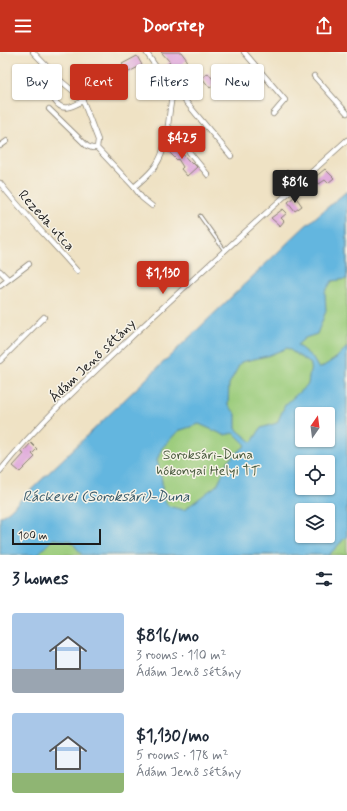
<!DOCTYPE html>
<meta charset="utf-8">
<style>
:root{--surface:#fff;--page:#f6f6f7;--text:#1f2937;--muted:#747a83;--accent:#c8321e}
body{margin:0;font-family:Mynerve,sans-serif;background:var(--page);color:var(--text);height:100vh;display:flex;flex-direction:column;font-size:15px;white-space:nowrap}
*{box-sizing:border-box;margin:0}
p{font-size:13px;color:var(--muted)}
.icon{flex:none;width:22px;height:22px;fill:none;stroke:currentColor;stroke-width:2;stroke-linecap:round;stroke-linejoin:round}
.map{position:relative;height:503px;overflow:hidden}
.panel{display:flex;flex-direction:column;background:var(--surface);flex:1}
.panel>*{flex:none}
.hud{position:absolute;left:12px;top:12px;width:323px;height:36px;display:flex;gap:8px}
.needle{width:26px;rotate:14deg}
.buttons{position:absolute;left:295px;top:355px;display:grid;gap:8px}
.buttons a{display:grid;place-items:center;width:40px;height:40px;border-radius:4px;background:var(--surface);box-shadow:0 1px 3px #0004;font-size:20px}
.scale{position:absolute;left:12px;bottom:10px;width:89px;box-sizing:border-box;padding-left:4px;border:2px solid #1c1c1c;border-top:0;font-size:11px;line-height:14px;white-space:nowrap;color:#1c1c1c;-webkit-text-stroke:3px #f7f3e8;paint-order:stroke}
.price{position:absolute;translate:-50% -34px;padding:0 9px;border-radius:4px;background:var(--accent);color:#fff;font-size:13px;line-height:26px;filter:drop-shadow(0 1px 2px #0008)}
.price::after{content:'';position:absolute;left:50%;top:24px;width:12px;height:9px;margin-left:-6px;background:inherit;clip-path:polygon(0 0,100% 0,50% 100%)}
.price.on{background:#222;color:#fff}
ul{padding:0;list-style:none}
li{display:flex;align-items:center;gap:12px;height:100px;padding:0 12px}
li span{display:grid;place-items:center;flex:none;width:112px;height:80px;border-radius:4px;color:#555}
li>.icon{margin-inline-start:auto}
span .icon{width:48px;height:48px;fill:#fffc;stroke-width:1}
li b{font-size:17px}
h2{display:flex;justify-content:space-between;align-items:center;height:48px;padding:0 12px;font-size:17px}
.tag{padding:0 14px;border-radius:4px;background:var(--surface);box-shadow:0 1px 3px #0004;font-size:14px;line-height:36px}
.tag.on{background:var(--accent);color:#fff}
header{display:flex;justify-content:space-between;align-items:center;height:52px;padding:0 12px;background:var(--accent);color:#fff;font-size:18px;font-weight:700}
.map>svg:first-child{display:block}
</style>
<header><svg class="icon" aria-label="menu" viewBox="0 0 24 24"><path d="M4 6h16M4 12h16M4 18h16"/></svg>Doorstep<svg class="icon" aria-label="share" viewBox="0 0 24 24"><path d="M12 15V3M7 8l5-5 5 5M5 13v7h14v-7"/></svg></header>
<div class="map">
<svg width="347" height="503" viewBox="0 0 347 503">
<rect width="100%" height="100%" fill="#f7f3e8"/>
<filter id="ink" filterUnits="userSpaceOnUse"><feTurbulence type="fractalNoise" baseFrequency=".025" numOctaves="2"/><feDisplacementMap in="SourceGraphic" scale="8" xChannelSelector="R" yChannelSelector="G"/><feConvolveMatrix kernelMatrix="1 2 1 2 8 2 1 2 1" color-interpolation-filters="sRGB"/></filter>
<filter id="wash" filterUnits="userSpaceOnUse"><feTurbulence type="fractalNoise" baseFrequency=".012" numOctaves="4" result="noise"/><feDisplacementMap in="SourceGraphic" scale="16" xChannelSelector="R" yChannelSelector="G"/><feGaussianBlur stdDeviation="0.9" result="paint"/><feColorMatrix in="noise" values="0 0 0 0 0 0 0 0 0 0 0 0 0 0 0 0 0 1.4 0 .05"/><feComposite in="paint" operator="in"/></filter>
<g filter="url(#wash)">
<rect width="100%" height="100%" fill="#efe2c4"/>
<path fill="#9bcc7b" stroke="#5c744c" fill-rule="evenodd" d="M 347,155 L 347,503 L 0,503 L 9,459 ZM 302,362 L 328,362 L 328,388 L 302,388 ZM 302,410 L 328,410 L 328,436 L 302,436 ZM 302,458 L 328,458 L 328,484 L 302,484 Z"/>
<path fill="#64b6df" stroke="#40697e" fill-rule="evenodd" d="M 347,139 L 347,227 L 332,229 L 325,240 L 326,259 L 317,282 L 305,286 L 297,293 L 312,305 L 319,317 L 336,306 L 347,295 L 347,484 L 329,503 L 82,503 L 71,489 L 53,487 L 37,503 L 0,503 L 0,465 L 9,459 L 304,175 ZM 287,296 L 311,312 L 308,332 L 285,353 L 277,371 L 261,376 L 252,390 L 236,377 L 236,362 L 228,353 L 229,332 L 241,310 L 267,304 ZM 302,362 L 328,362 L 328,388 L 302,388 ZM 199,372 L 224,383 L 234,381 L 246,393 L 229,408 L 217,433 L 184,458 L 168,454 L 162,445 L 162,429 L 157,408 L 162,396 L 178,379 ZM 302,410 L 328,410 L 328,436 L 302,436 ZM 302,458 L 328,458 L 328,484 L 302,484 Z"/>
<g id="blocks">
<g fill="#dea4da">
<polygon points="161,0 181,0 187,8 170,22 164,15 170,10"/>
<polygon points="137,4 142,13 127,21 122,12"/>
<polygon points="208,21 216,31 210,36 202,26"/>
<polygon points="174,92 188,108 192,112 193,111 197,115 187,124 181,117 183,115 178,107 177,108 168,99"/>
<polygon points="325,117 334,126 328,131 325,128 319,132 314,126"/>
<polygon points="287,118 295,126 291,130 288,127 286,129 279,123 283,119 285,120"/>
<polygon points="295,144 302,154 295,159 288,150"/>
<polygon points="283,157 287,161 281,166 284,169 280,174 271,166"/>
<polygon points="31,391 37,397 32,402 35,405 20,420 13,414 24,402 22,401"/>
</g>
</g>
</g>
<g filter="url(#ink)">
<use href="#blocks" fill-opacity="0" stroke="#867f70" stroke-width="1"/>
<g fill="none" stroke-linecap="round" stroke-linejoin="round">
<g stroke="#867f70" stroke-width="4.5">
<polyline id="service" points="200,164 225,199"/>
</g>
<g stroke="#867f70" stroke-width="6">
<g id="minor">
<polyline points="33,0 61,29 78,43 83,49 98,88 97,96 134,135 142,146 152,154"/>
<polyline points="244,0 285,48 273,62"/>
<polyline points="314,24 347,61"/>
<path d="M 61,29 L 55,49 C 63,61 73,54 83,49"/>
<polyline points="173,40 182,45 231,104"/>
<polyline points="49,57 87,94 92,96 97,96"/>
<polyline points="168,74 208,123"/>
<polyline points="0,94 7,89"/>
<path d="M 0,131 C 24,162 52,190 77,219"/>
<path d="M 134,135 C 142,128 150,122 156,113 C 170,92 167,64 173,40 L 146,0"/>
<polyline points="0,219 8,227"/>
<polyline points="0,234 29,212"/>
<polyline points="0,309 44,265"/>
<path d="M 0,419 C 37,373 80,333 123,293 C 196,223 272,156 347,88"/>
</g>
</g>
<use href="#service" stroke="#fff" stroke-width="2.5"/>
<use href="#minor" stroke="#fff" stroke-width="4.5"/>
</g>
</g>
<g text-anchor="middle" stroke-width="3" stroke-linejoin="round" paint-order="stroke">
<g font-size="14" fill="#1c1c1c" stroke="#f7f3e8">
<text transform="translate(47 168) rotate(48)" y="5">Rezeda utca</text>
<text transform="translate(92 308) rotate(-44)" y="5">Ádám Jenő sétány</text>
</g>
<g font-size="14" fill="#485a3d" stroke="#f7f3e8">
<text x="208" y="407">Soroksári-Duna<tspan x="208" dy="16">hókonyai Helyi TT</tspan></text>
</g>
<g font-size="15" font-style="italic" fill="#395a6a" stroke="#f7f3e8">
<text x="106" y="449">Ráckevei (Soroksári)-Duna</text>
</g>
</g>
</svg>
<div class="buttons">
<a><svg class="needle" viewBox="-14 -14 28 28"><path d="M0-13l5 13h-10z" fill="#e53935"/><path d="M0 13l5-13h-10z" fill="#747a83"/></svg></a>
<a><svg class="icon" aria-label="locate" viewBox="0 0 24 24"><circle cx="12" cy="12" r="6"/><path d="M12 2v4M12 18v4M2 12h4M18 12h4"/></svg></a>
<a><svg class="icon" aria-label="layers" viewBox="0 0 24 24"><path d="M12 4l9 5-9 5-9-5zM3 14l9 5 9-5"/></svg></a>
</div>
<div class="scale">100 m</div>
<b class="price" style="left:182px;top:108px">$425</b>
<b class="price on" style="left:295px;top:152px">$816</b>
<b class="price" style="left:163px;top:243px">$1,130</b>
<div class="hud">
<a class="tag">Buy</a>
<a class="tag on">Rent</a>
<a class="tag">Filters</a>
<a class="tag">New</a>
</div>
</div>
<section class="panel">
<h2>3 homes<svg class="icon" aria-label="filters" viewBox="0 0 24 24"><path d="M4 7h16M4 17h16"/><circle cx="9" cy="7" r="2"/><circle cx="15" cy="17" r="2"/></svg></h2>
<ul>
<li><span style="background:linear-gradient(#a9c7e8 70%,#9aa5b1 0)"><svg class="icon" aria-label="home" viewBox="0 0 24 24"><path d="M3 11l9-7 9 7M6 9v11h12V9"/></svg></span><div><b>$816/mo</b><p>3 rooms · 110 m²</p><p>Ádám Jenő sétány</p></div></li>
<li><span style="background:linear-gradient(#a9c7e8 75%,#8fb573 0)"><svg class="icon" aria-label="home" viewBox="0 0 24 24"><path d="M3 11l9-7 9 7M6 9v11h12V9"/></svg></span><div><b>$1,130/mo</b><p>5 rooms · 178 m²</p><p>Ádám Jenő sétány</p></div></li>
</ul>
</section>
